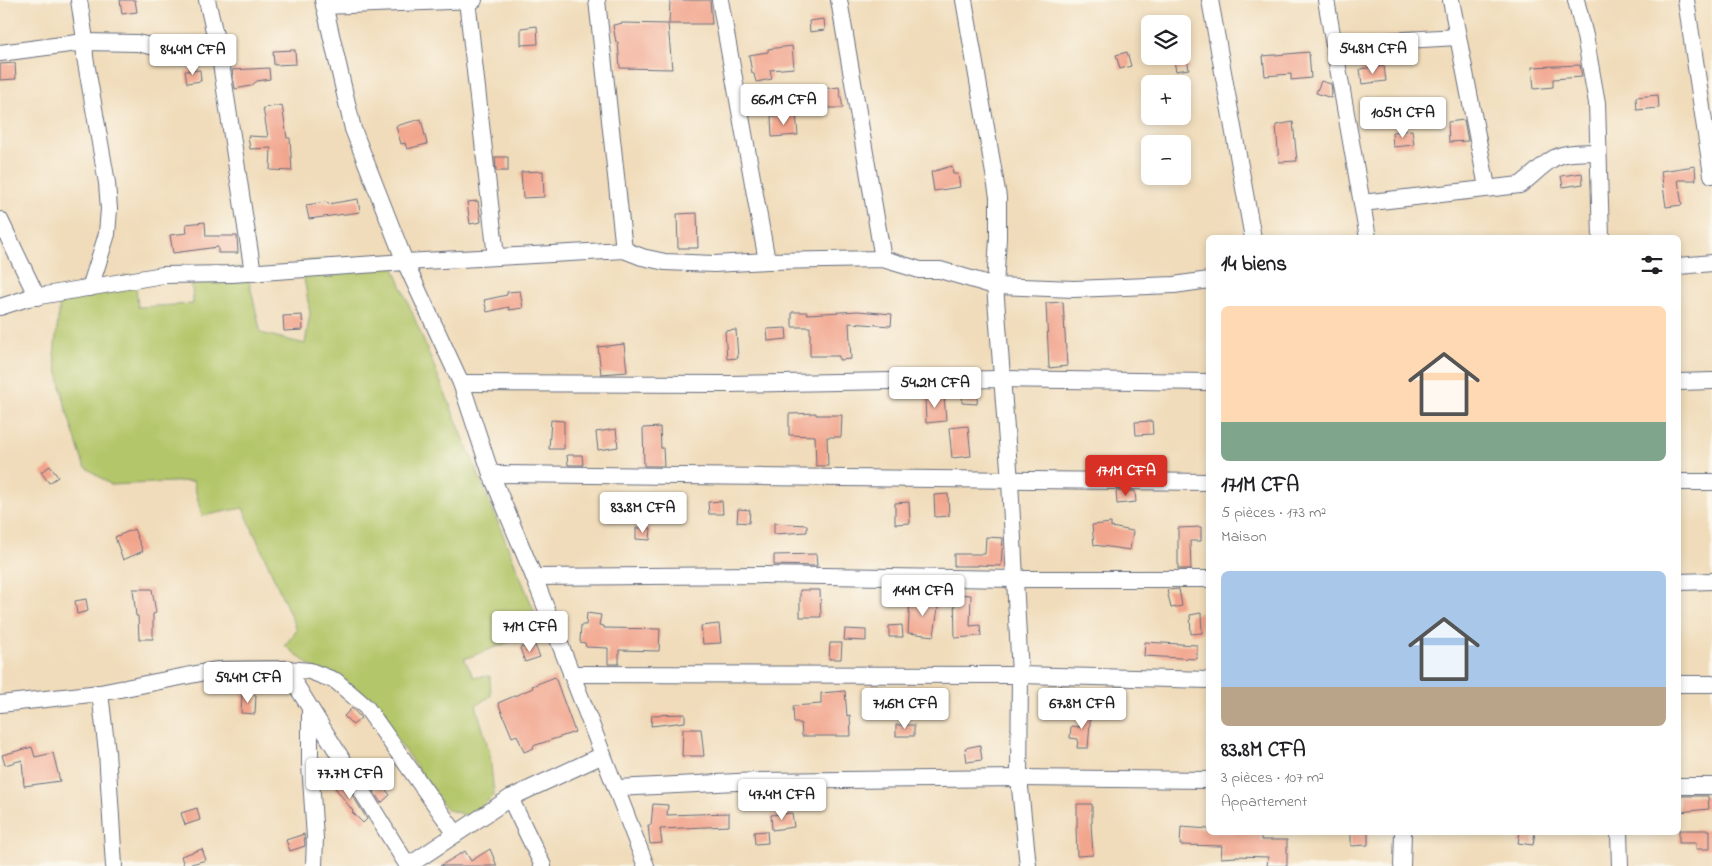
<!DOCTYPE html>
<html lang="fr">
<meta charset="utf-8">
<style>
:root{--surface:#fff;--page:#f2f2f2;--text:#202124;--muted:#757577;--accent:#d93025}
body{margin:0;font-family:"Indie Flower",sans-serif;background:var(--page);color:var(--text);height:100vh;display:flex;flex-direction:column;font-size:19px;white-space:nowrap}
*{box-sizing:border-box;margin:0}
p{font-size:16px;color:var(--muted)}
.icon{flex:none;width:28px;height:28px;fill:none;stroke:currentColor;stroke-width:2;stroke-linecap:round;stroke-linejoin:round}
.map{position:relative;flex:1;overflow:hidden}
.side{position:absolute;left:1206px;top:235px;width:475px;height:600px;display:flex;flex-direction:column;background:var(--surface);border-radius:8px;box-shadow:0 2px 8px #0003}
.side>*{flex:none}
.tools{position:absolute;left:1141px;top:15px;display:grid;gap:10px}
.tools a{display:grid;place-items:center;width:50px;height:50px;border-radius:8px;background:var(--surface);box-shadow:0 2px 8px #0003;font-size:25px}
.price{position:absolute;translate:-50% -42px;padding:0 11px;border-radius:5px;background:#fff;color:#222;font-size:16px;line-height:32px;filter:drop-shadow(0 1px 2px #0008)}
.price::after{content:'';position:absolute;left:50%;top:30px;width:15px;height:11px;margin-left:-8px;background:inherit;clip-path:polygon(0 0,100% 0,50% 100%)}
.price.on{background:var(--accent);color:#fff}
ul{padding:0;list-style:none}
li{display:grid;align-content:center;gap:10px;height:265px;padding:0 15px}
li span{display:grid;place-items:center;height:155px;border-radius:8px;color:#555}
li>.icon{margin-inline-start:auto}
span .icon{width:90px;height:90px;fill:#fffc;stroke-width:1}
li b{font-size:21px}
h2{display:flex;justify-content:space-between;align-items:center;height:60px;padding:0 15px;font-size:21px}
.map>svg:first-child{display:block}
</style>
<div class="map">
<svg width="1712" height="866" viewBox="0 0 1712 866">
<rect width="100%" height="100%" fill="#fbf7ec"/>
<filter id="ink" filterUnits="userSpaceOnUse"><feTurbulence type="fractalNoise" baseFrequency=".02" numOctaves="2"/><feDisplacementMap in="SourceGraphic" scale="10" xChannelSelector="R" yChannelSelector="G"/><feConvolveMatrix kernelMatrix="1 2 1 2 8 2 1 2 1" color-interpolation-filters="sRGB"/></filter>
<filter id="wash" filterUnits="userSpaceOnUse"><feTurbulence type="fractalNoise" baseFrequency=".0096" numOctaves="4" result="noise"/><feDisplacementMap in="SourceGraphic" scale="20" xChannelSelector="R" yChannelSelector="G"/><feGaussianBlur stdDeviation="1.12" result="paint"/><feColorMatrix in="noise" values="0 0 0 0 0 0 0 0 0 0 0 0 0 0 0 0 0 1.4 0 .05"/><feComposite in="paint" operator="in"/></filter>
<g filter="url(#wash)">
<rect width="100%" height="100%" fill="#f0dcba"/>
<polygon fill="#b3c669" stroke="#677a64" points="389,256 542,630 464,659 474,677 490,676 491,696 476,705 490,754 494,795 471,817 446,809 364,693 310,666 285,645 297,630 243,508 202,516 193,481 111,485 84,466 66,409 54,355 60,301 124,276 135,276 138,307 193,304 191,270 246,268 261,333 305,344 310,313 301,261"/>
<g id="blocks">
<g fill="#f2a58d">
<polygon points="120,0 135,0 137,12 122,14"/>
<polygon points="670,0 710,0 712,24 669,24"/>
<polygon points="824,19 825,30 810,32 809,21"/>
<polygon points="623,23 668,24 672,69 620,68 618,42 616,42 613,25"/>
<polygon points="537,26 538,44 521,45 521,28"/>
<polygon points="792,46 794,68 770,70 772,79 756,82 754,74 752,73 749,55 768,52 768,49"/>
<polygon points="295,50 296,64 274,65 273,51"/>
<polygon points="1127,52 1131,66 1120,69 1116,55"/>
<polygon points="1309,52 1311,78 1291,80 1291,74 1265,76 1263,56"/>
<polygon points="1186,54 1189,69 1176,71 1173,57"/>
<polygon points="15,63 16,79 0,80 0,64"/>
<polygon points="1580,65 1582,77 1553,79 1553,87 1534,89 1532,67"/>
<polygon points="1384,66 1386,81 1362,84 1360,69"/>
<polygon points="269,68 270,79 257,81 251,86 235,89 232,70"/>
<polygon points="200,70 201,81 187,83 185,71"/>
<polygon points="1321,81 1331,84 1332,93 1331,98 1316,93"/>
<polygon points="839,87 843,108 818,108 819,103 807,105 805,91"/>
<polygon points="1658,95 1659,108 1637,110 1636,97"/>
<polygon points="753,97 764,97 765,112 754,112"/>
<polygon points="282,105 287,138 290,138 292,171 270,170 271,148 250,149 248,136 268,137 263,108"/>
<polygon points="796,114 798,135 772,137 771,116"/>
<polygon points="421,119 427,144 407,149 405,143 401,144 396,126"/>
<polygon points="1464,120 1468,141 1449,142 1448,122"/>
<polygon points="1293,122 1297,161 1279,162 1276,125"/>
<polygon points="1412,130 1414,145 1393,147 1392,132"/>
<polygon points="495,157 508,157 508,171 496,171"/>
<polygon points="952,166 953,174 958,174 960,187 934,191 931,172"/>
<polygon points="1695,166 1696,180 1678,180 1682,205 1666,207 1661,171"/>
<polygon points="543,171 544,197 523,198 521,172"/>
<polygon points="1582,173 1583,184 1563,187 1561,176"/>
<polygon points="358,199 360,212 309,219 306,205 326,202 328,204"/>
<polygon points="478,201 481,222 470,224 467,202"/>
<polygon points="697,213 698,248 678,248 677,214"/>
<polygon points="205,222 206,236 237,236 238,253 218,253 218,247 173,253 170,235 187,233 186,224"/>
<polygon points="520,291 523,308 509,310 509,307 487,312 484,300 507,295 507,292"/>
<polygon points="1063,302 1067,366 1049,368 1046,303"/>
<polygon points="858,311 892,314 891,326 849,323 851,359 839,360 839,356 810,356 810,327 792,327 792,312 807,312 807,314"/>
<polygon points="302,315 303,330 284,331 283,316"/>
<polygon points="786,328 787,339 768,341 767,329"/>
<polygon points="736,330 738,358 727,359 725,331"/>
<polygon points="624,344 627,372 601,374 598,347"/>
<polygon points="978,389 977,404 962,403 963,390"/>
<polygon points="944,395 946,421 926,423 925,396"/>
<polygon points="816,413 816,415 842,415 841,437 827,437 828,466 816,466 815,436 789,435 789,414"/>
<polygon points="551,420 564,421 564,449 549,449"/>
<polygon points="1152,421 1153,434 1136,435 1135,422"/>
<polygon points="968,426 971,456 952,458 949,428"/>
<polygon points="660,427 661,448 663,448 664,466 644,466 643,428"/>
<polygon points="616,429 618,447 598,450 596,432"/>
<polygon points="567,455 582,455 583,465 568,465"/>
<polygon points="50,466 58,477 49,483 41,472"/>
<polygon points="1116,491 1135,491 1136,502 1117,504"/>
<polygon points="948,494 949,516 935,517 934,495"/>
<polygon points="722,501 723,514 709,514 708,502"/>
<polygon points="909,502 910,523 895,524 895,503"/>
<polygon points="738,509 750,510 749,523 737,522"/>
<polygon points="774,523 807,525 807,532 774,534"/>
<polygon points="1111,523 1111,527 1133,531 1130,550 1094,545 1092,525"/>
<polygon points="1201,527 1201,541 1190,541 1191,569 1178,569 1178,528"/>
<polygon points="636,528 651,528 650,540 636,539"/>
<polygon points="134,529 143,551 123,560 115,537"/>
<polygon points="986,537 1003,538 1001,566 978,565 978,566 954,566 954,554 985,554"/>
<polygon points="816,554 817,566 774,565 774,555"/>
<polygon points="133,589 152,589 156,613 153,614 153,639 139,639 138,616 136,616"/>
<polygon points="1179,589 1182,606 1171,608 1167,590"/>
<polygon points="800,590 820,590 821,617 800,617"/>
<polygon points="954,594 971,595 970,626 980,625 981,636 955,638"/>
<polygon points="86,599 88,611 77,614 75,601"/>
<polygon points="910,599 939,600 934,636 908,633"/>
<polygon points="587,613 601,615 599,625 604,626 604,628 660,629 659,651 619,650 619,664 608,664 608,648 586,647 585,643 580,642 581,625 586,625"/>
<polygon points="1201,613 1202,633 1191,634 1190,615"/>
<polygon points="719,624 721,643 703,644 701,626"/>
<polygon points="902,625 903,637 889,637 889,626"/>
<polygon points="845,629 866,630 866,641 844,640"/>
<polygon points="1145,642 1197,645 1197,659 1144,656"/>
<polygon points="534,643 540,657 525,662 520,648"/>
<polygon points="830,643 842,643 841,659 829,659"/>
<polygon points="555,677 575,732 533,746 534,748 524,752 517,735 512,737 498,703 533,688 532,686"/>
<polygon points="845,691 847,716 850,715 851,736 802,736 801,723 794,723 793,706 821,704 821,693"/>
<polygon points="242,694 256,695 255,714 241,713"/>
<polygon points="352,708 361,718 353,725 344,716"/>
<polygon points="1083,709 1091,710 1088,748 1077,748 1078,739 1070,738 1071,726 1080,727"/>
<polygon points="685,714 685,722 651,726 652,715"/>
<rect x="896" y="725" width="18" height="11"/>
<polygon points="683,729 701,729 704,756 682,756"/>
<polygon points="980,745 982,760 967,762 965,748"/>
<polygon points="32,747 35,757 53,753 60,781 24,786 22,760 5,765 2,755"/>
<polygon points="342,778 367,819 363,823 352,812 353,811 333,785"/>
<polygon points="382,785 390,795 381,803 374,792"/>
<polygon points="1679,796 1708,796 1709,809 1679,812"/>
<polygon points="653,804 668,805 667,815 729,813 729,826 660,829 662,843 650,844 648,825 651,825"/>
<polygon points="1077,804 1092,804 1092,823 1091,823 1093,855 1077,856 1076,827 1077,827"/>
<polygon points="197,808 200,820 185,825 181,813"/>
<polygon points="792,813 794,827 772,830 771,815"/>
<polygon points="1181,827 1209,829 1209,832 1261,832 1261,840 1287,840 1287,866 1267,866 1268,857 1236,856 1236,857 1221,858 1222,846 1180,845"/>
<polygon points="1679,830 1710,830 1710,849 1696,849 1696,843 1679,843"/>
<polygon points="767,831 768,843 755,844 754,832"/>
<polygon points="1351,832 1368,832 1368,845 1351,846"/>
<polygon points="1520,832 1535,832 1533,845 1518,843"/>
<polygon points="304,834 305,846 290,851 286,840"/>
<polygon points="202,849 206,860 184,866 181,856"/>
<polygon points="490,849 497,866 440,866 465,851 471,861"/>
</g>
</g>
</g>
<g filter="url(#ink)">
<use href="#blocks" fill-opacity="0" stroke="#666c7e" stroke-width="1"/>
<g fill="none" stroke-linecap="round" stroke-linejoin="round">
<g stroke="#666c7e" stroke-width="18">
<g id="minor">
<polyline points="79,0 84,33 85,57 107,183 109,209 107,234 90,288"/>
<polyline points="207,0 220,57 253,273"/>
<polyline points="323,0 353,129 405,262 461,383 491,474 534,577 646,866"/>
<polyline points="467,0 496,257"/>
<polyline points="597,0 624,250"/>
<polyline points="720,0 767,261"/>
<polyline points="839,0 883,259"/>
<polyline points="964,0 998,197 998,238 995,286 1010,481 1015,579 1020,675 1019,778 1028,866"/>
<polyline points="1210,0 1253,238"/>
<polyline points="1326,0 1368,238"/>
<polyline points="1451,0 1487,187"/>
<polyline points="1576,0 1585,36 1597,103 1601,238"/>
<polyline points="1686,0 1712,175"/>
<polyline points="324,6 474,0"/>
<polyline points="1334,44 1458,37"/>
<polyline points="0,53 85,42 137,43 182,53 220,57"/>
<path d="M 1362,203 L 1520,185 C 1531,177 1540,167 1551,160 C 1564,151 1583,153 1598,152"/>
<polyline points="0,220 37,297"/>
<polyline points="1679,266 1712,263"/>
<polyline points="0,307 28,298 163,275 232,274 405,262 624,250 642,257 665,262 714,264 767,261 883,259 920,270 940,270 995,286 1074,289 1174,285 1209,280"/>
<polyline points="1679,382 1712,381"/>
<polyline points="461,383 728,384 1001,379 1209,382"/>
<polyline points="491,474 1209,482"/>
<polyline points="1679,482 1712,482"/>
<polyline points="534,577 761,575 1015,579 1209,579"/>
<polyline points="1679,582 1712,581"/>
<polyline points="286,669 310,671 336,681 366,707 456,834"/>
<polyline points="571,674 1020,675 1209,680"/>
<polyline points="1679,684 1712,684"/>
<polyline points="100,693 107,752 114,866"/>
<polyline points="0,704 100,693 216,670 286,669 408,866"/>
<polyline points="310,709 310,764 315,838 314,866"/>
<polyline points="1679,786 1712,786"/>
<polyline points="616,788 757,781 1019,778 1209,780"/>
<polyline points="510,798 543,866"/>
<polyline points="1619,832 1620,866"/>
<polyline points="408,866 510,798 603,755"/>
<polyline points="1402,866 1403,832"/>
</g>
</g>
<use href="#minor" stroke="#fff" stroke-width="16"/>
</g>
</g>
</svg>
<div class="tools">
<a><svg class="icon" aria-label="layers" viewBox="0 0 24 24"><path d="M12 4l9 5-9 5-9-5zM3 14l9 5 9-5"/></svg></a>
<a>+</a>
<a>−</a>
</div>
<b class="price" style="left:1373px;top:75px">54.8M CFA</b>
<b class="price" style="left:193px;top:76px">84.4M CFA</b>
<b class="price" style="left:784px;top:126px">66.1M CFA</b>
<b class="price" style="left:1403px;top:139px">105M CFA</b>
<b class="price" style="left:935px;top:409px">54.2M CFA</b>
<b class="price on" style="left:1126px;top:497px">171M CFA</b>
<b class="price" style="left:643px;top:534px">83.8M CFA</b>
<b class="price" style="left:923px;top:617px">144M CFA</b>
<b class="price" style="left:530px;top:653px">71M CFA</b>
<b class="price" style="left:248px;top:704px">59.4M CFA</b>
<b class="price" style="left:905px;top:730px">71.6M CFA</b>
<b class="price" style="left:1082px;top:730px">67.8M CFA</b>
<b class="price" style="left:350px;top:800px">77.7M CFA</b>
<b class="price" style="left:782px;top:821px">47.4M CFA</b>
<section class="side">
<h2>14 biens<svg class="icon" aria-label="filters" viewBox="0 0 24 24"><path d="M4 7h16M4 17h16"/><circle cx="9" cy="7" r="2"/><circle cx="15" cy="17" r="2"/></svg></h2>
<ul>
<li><span style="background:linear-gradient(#ffd9b3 75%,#7fa58c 0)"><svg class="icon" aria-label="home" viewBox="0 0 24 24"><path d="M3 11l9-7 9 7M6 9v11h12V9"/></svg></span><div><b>171M CFA</b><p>5 pièces · 173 m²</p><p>Maison</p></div></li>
<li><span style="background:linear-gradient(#a9c7e8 75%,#b9a48a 0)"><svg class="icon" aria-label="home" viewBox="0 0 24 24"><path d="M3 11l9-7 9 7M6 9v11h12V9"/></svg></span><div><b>83.8M CFA</b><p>3 pièces · 107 m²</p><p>Appartement</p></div></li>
</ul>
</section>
</div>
